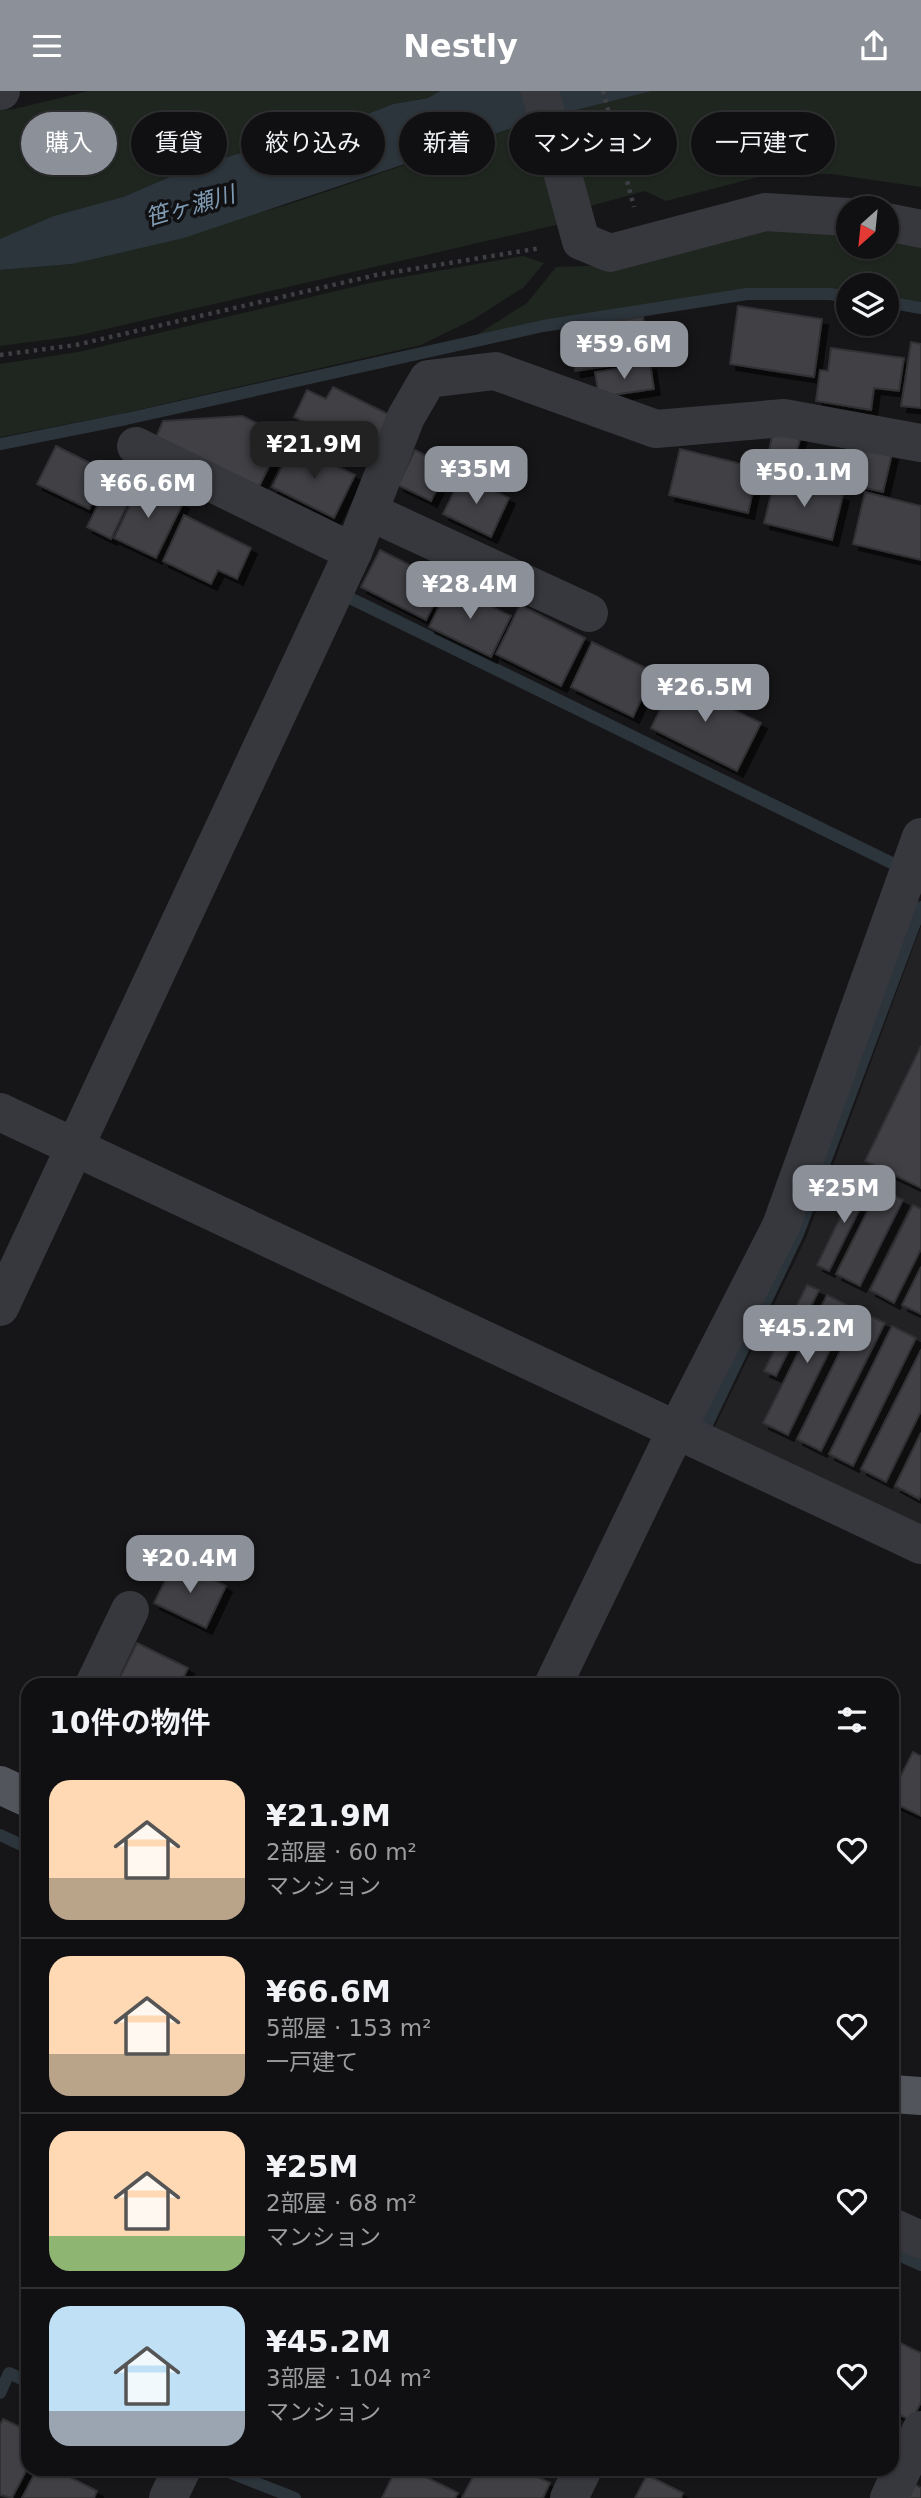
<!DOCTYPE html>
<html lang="ja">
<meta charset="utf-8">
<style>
:root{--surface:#101012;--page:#19191b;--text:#f1f3f6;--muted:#9c9d9f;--line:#303032;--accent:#8c9099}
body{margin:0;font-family:"DejaVu Sans","Noto Sans JP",sans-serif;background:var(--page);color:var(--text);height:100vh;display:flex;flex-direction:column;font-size:26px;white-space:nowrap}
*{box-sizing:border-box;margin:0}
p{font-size:23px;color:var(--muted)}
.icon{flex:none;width:38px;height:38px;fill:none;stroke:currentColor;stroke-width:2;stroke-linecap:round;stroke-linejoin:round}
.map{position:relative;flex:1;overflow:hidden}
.panel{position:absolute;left:21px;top:1587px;width:878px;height:798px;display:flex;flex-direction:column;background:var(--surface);border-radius:21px;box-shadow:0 2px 5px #0004,0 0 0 2px var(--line)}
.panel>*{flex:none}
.hud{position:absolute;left:21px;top:21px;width:880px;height:63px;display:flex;gap:14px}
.needle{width:46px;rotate:207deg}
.fabs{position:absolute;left:836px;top:105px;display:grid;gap:14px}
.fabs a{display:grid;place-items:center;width:63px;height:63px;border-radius:50%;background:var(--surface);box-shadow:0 2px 5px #0004,0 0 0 2px var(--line);font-size:35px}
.price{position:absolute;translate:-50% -60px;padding:0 16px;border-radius:14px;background:var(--accent);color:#fff;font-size:23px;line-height:46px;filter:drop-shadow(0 2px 4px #0008)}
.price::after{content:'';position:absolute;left:50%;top:42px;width:21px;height:16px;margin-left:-10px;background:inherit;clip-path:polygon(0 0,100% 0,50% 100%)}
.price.selected{background:#222;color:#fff}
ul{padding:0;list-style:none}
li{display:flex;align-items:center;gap:21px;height:175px;padding:0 28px}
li+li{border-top:2px solid var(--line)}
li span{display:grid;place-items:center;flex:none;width:196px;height:140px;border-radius:21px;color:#555}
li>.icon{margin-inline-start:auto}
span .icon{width:84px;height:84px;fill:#fffc;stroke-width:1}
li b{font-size:30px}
h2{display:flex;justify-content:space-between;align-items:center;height:84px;padding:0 28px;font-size:30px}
.chip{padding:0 24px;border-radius:32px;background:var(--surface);box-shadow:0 2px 5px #0004,0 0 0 2px var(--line);font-size:24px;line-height:63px}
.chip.selected{background:var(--accent);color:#fff}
header{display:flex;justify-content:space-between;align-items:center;height:91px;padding:0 28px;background:var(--accent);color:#fff;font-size:32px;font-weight:700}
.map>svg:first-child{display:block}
</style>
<header><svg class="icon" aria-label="menu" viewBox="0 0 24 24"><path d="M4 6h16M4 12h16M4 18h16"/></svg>Nestly<svg class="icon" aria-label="share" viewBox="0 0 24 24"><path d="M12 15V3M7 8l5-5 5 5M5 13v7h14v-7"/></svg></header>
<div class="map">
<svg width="921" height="2407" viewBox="0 0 921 2407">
<defs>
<filter id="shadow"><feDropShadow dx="6" dy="6" stdDeviation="0" flood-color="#0009"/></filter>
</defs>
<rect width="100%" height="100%" fill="#161618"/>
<polygon fill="#222225" points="921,835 921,1440 713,1339 806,1147"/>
<g fill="#1e261f">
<polygon points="89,0 440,0 428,7 393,13 355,28 321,27 250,59 186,79 123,106 0,148 0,19 14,18"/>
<polygon points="652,0 921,0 921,96 831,83 762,85 666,110 645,100 558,124 560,133 76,245 0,255 0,179 72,173 290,113 533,30"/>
<path d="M 766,135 L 849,138 L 849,156 L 887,156 L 887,143 L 921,150 L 921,211 L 887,206 L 887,194 L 849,194 L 849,201 C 781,191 717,202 650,213 C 592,222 534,232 475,245 L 527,212 L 556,176 L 616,174 Z"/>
<polygon points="523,165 544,172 524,196 474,228 421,254 120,323 0,346 0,273 78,261 374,191"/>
</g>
<polygon fill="#2c353c" points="440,0 652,0 533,30 184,147 72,173 0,179 0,148 54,125 123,106 186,79 250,59 321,27 355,28 393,13 428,7"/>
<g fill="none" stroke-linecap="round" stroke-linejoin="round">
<g stroke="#2c353c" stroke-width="12">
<polyline points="887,211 921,217"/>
<polyline points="0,353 126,328 543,235 747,203 830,203 849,206"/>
<polyline points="350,507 906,779"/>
<polyline points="701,1346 798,1143 921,816"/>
<polyline points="0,1744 28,1757"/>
<polyline points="892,2161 921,2174"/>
<polyline points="0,2302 9,2282 28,2291"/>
<polyline points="221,2378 295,2407"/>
</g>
</g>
<g fill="#404145" stroke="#303034" stroke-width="2" filter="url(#shadow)">
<polygon points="738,215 822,228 814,286 730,273"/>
<polygon points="643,226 649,269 575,280 569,237"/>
<polygon points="911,251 921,253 921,317 901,315"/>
<polygon points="831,257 904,267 899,300 874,297 871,319 816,310 820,279 828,280"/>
<polygon points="650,273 654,298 599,306 595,281"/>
<polygon points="333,296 394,326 374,366 294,326 307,299 326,308"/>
<polygon points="242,325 284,345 257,400 155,349 163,330"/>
<polygon points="774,337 801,344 791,383 765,377"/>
<polygon points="293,353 355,384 334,427 272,396"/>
<polygon points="56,355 108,381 89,418 37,393"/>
<polygon points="855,355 892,363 883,401 847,393"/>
<polygon points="680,358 758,377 748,422 669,404"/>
<polygon points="415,359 448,376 431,410 398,394"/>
<polygon points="113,383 136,395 111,448 87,436"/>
<polygon points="462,384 509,407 491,446 443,423"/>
<polygon points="775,388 843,404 832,449 764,432"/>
<polygon points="141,391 183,412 156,467 114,447"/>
<polygon points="865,401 921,415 921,469 853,453"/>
<polygon points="184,424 251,457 237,488 218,479 211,493 163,470"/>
<polygon points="380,459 445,492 426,529 361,496"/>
<polygon points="449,495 511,525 491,566 429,536"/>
<polygon points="520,514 585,547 561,595 496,563"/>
<polygon points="592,551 654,581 633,626 571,596"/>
<polygon points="678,583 703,597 701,603 761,632 737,680 651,637"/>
<polygon points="921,955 921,1097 865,1070"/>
<polygon points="859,1088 872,1093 829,1180 817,1174"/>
<polygon points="879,1097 903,1109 860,1195 836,1183"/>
<polygon points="913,1114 921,1118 921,1158 894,1212 870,1199"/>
<polygon points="921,1176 921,1223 902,1214"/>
<polygon points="807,1194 819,1199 776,1285 764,1280"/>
<polygon points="827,1204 851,1216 788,1344 763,1332"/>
<polygon points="860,1220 885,1232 821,1360 797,1348"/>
<polygon points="892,1235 916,1247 853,1375 829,1363"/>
<polygon points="921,1259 921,1320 886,1391 861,1378"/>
<polygon points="921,1342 921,1403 919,1408 895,1395"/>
<polygon points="175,1470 226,1495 206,1537 154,1512"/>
<polygon points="137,1552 188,1577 180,1594 116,1594"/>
<polygon points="913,1661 921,1665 921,1725 892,1711 892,1702"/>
<polygon points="892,2248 921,2262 921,2311 912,2330 892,2320"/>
<polygon points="3,2328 28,2340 28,2376 12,2407 0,2404 0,2334"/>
<polygon points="37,2378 54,2378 97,2400 94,2407 22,2407"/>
<polygon points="396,2378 410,2378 458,2402 455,2407 382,2407"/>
<polygon points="477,2378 522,2378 550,2392 543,2407 462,2407"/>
<polygon points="647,2384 683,2402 681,2407 635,2407"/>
<polygon points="914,2393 921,2397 921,2407 907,2407"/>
</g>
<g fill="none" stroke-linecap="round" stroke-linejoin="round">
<g stroke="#3d3f44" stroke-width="4.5" stroke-dasharray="3.5 5" stroke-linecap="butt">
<polyline points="603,0 634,116"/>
<polyline points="0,264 76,254 376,184 541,157"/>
</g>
<g stroke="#37383d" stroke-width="38">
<polyline points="0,0 1,0"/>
<polyline points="540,0 581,150 610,162 765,121 849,126"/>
<polyline points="887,131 921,138"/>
<polyline points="136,355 353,461"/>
<polyline points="370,421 589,522"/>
<polyline points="0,1021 921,1454"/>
<polyline points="0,1216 353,461 406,326 428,288 495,280 656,338 784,327 921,352"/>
<polyline points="94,1594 130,1519"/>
<polyline points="553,1594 666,1360 781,1135 921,746"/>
<polyline points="892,2136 921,2149"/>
<polyline points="168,2407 182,2378"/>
<polyline points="569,2407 583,2378"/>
<polyline points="889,2407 921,2339"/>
</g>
<g stroke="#53555c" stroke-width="38">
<polyline points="0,1694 28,1707"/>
<polyline points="892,2003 921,2005"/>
</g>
</g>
<g text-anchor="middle" stroke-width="7" stroke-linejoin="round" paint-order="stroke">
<g font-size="23" font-style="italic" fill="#7f9bb3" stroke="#111113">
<text transform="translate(190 115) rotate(-16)" y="8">笹ヶ瀬川</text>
</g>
</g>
</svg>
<div class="fabs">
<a><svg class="needle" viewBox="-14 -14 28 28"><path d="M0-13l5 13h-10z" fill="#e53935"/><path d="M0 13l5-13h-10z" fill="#9c9d9f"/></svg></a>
<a><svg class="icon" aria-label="layers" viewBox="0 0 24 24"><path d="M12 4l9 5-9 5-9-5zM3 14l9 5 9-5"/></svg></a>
</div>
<b class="price" style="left:624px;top:290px">¥59.6M</b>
<b class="price selected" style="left:314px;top:390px">¥21.9M</b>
<b class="price" style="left:476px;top:415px">¥35M</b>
<b class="price" style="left:804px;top:418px">¥50.1M</b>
<b class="price" style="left:148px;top:429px">¥66.6M</b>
<b class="price" style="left:470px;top:530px">¥28.4M</b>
<b class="price" style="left:705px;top:633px">¥26.5M</b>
<b class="price" style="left:844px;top:1134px">¥25M</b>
<b class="price" style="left:807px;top:1274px">¥45.2M</b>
<b class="price" style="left:190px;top:1504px">¥20.4M</b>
<div class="hud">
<a class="chip selected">購入</a>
<a class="chip">賃貸</a>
<a class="chip">絞り込み</a>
<a class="chip">新着</a>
<a class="chip">マンション</a>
<a class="chip">一戸建て</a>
</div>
<section class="panel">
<h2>10件の物件<svg class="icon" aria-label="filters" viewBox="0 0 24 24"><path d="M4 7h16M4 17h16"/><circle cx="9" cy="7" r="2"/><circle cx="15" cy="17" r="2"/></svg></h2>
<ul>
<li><span style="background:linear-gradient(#ffd9b3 70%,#b9a48a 0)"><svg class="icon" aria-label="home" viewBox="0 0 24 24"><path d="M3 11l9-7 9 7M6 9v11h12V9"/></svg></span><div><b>¥21.9M</b><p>2部屋 · 60 m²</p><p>マンション</p></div><svg class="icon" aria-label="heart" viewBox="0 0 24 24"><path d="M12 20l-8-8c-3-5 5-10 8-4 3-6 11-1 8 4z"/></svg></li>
<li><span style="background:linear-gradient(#ffd9b3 70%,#b9a48a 0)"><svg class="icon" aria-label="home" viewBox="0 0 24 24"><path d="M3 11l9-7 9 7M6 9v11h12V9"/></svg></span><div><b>¥66.6M</b><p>5部屋 · 153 m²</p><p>一戸建て</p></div><svg class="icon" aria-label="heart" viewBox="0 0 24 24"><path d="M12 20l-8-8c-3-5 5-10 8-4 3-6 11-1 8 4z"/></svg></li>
<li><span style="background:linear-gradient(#ffd9b3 75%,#8fb573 0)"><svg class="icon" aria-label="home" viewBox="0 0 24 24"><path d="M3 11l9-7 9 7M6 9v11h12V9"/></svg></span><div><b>¥25M</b><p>2部屋 · 68 m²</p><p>マンション</p></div><svg class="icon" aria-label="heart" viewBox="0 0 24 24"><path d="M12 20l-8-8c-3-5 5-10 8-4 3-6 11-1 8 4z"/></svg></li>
<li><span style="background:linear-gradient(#bfe0f5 75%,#9aa5b1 0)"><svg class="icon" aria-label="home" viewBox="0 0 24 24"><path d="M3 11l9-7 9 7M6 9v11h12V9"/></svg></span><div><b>¥45.2M</b><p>3部屋 · 104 m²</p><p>マンション</p></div><svg class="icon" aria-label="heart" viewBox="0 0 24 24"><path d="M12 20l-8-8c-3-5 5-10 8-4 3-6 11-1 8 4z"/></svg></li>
</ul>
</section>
</div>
